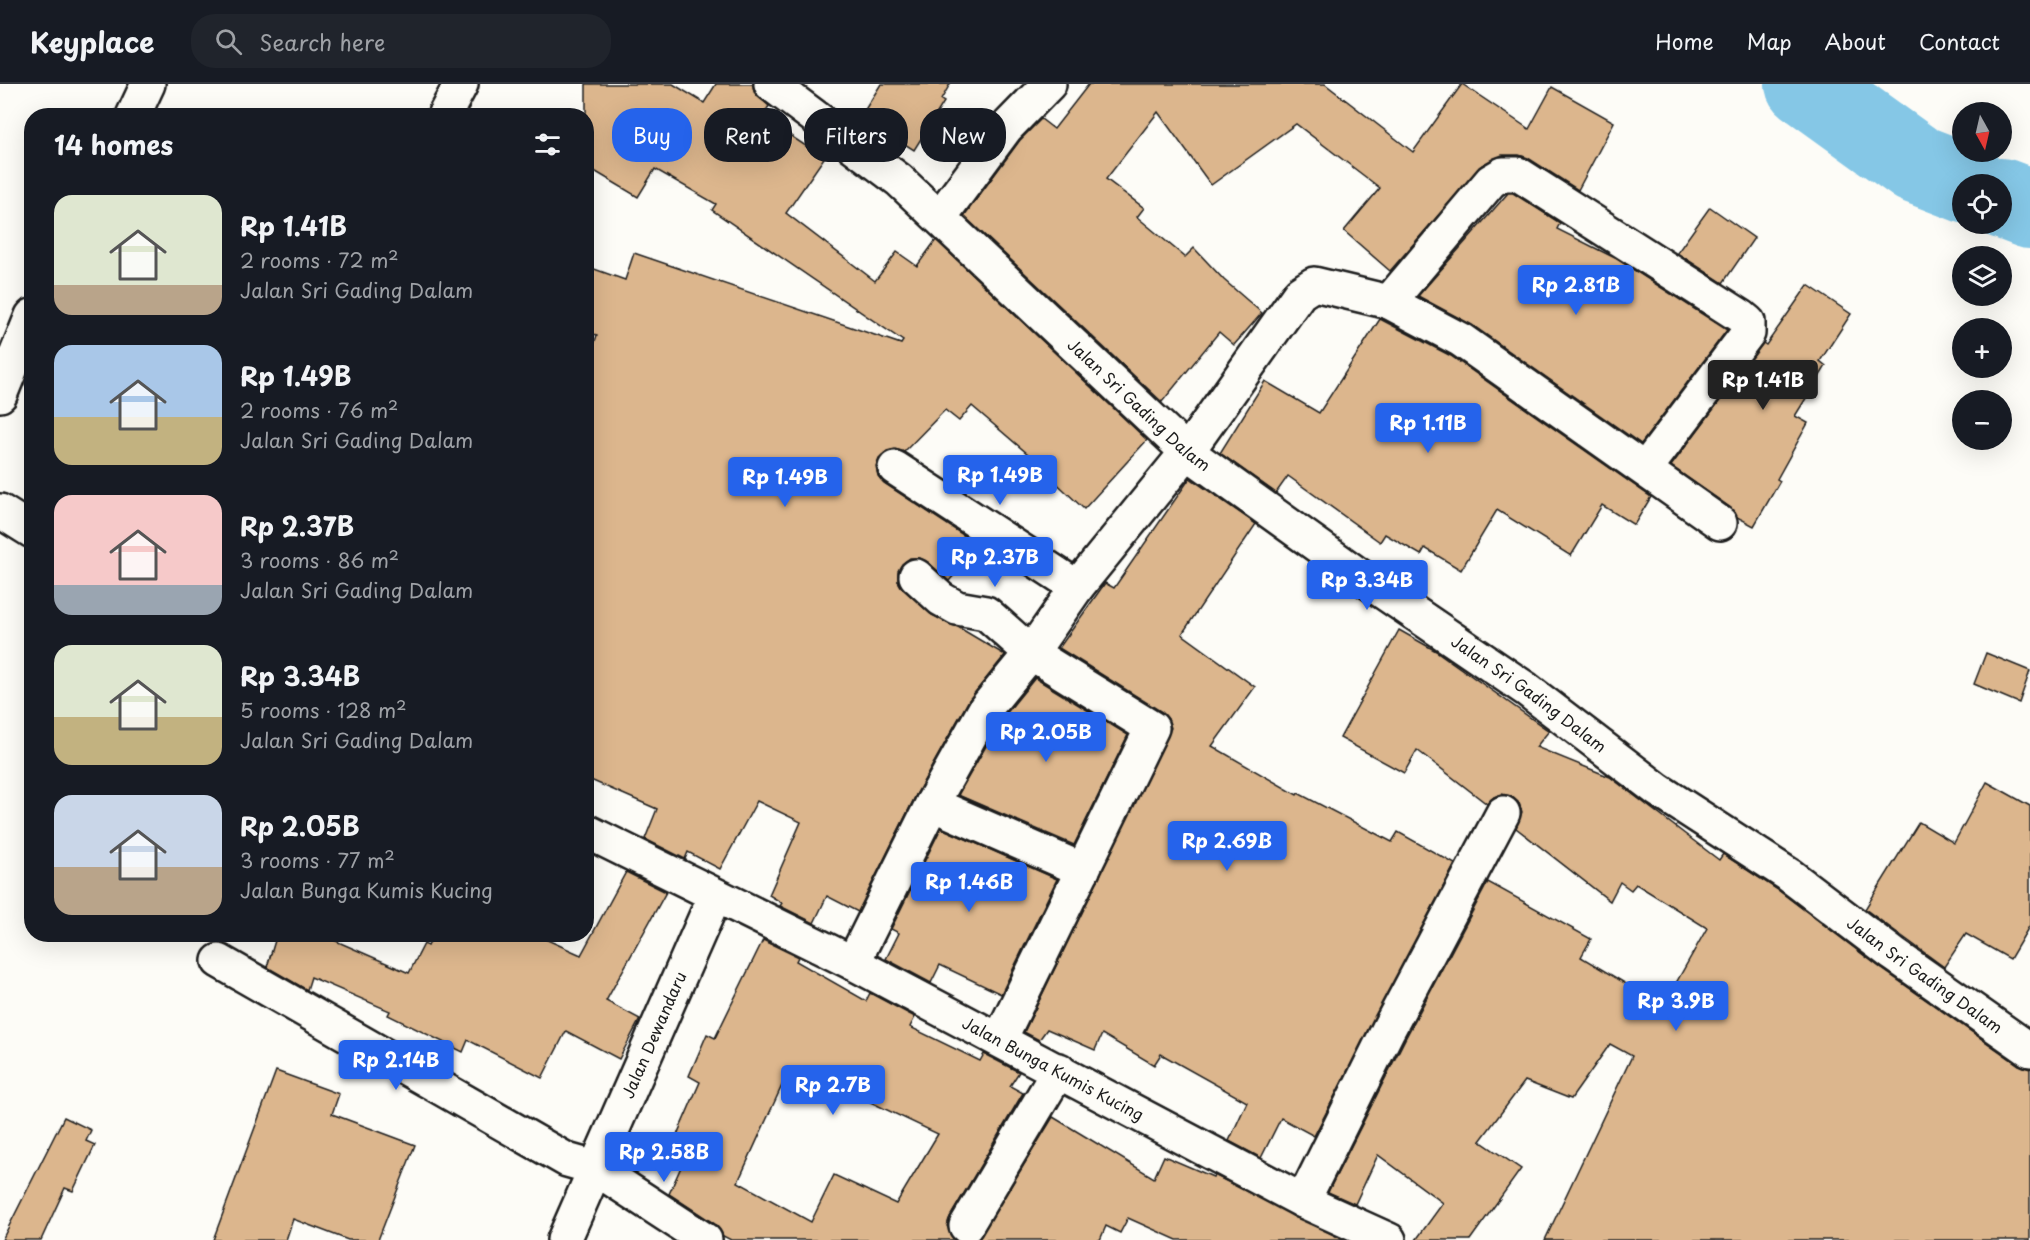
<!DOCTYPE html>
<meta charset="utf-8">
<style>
:root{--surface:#171b24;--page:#20242c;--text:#f1f3f6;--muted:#9ea1a6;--line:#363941;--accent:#2563eb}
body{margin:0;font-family:"Playpen Sans",sans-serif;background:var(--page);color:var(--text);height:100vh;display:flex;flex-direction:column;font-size:22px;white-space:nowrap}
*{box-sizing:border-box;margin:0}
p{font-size:20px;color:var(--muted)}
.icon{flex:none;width:33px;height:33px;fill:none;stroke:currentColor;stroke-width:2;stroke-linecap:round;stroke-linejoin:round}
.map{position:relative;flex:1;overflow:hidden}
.details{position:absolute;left:24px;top:24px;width:570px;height:834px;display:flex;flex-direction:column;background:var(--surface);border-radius:24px;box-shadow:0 6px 24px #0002}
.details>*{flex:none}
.guide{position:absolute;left:612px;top:24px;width:570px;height:54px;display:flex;gap:12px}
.needle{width:39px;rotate:172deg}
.fabs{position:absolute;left:1952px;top:18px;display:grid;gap:12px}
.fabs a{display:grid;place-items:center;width:60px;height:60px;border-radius:50%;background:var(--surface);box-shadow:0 6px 24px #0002;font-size:30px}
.price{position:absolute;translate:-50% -51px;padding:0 14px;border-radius:6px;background:var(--accent);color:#fff;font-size:20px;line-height:39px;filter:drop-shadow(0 2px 3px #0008)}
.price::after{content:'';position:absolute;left:50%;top:36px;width:18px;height:14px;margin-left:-9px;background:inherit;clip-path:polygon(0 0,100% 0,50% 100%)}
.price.active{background:#222;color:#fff}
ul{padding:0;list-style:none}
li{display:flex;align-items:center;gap:18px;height:150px;padding:0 30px}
li span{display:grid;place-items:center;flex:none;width:168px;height:120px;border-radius:18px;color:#555}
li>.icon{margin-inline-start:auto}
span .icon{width:72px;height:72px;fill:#fffc;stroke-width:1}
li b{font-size:26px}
h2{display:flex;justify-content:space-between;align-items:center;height:72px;padding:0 30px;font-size:26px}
.tag{padding:0 21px;border-radius:24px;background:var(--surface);box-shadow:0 6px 24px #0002;font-size:21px;line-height:54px}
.tag.active{background:var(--accent);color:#fff}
header{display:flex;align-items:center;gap:36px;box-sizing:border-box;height:84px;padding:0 30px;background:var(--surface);border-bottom:2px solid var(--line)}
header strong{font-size:28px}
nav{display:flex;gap:33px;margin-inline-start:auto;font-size:21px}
.search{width:420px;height:54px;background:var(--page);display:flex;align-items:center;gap:15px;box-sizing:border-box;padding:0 21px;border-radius:24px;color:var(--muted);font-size:22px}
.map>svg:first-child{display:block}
</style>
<header>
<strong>Keyplace</strong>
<div class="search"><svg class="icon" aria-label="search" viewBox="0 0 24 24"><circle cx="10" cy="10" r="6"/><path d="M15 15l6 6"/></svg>Search here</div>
<nav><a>Home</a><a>Map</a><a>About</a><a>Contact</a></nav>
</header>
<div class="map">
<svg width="2030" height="1156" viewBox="0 0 2030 1156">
<rect width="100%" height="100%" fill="#fdfcf7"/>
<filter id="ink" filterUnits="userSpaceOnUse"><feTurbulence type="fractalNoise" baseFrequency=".0167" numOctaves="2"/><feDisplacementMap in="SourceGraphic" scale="12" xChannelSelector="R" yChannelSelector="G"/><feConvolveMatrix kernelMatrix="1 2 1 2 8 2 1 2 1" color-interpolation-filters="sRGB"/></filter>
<g filter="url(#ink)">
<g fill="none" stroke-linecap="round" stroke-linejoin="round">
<g stroke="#85c7e6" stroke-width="80">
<polyline points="1805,0 1916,80 1968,100"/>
<polyline points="2001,114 2030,125"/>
</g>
</g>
<g fill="#dcb68d" stroke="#1c1c1c" stroke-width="1.5" fill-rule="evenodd">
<polygon points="586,0 673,0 704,19 716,0 753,0 754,8 769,22 762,33 824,74 786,129 875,197 897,168 917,182 936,156 1147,356 1084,425 1047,390 1049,388 972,322 959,337 945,326 904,368 895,365 887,367 879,374 876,382 878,392 884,399 980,462 949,497 928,478 920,474 910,474 902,480 898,487 898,497 903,505 932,531 958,543 1005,571 969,616 916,711 858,828 827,812 814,839 780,822 782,819 769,811 801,738 757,717 720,785 688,768 685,775 645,755 657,725 586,694 586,285 597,251 586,248 586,182 625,196 634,169 901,260 903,257 712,126 716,120 655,85 638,113 586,82"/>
<polygon points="881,0 950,0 941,16 944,18 914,66 861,32"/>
<polygon points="1089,0 1325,0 1413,68 1462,0 1529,45 1552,3 1614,38 1578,106 1528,74 1519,71 1502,71 1482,81 1390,187 1344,147 1380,104 1296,40 1211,101 1158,28 1106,95 1144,124 1137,133 1185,173 1194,164 1224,196 1262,229 1234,261 1219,248 1162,318 964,132 1020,56 1041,35 1054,45"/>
<polygon points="1508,109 1513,109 1560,139 1557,145 1617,175 1727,246 1641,360 1472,241 1418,212"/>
<polygon points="1710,123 1754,154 1723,199 1677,169"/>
<polygon points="1808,201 1851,230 1820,277 1826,282 1795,332 1808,339 1777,395 1780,397 1754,442 1737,433 1731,424 1671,382 1763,259 1766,261"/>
<polygon points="1380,235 1451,272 1651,413 1634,441 1602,421 1571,472 1497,426 1461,486 1425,464 1421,471 1385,450 1380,458 1288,392 1276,409 1220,369 1265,297 1319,329"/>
<polygon points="1190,394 1256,440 1182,550 1255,603 1212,662 1297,711 1298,709 1392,758 1398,748 1455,780 1314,1052 1281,1034 1261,1074 1229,1057 1247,1018 1161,970 1154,981 1102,950 1095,966 1047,945 1039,956 1024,948 1171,644 1168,635 1162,628 1059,564 1105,499 1114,504"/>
<polygon points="1399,546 1436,567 1549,647 1536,663 1610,693 1719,776 1723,770 1778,806 1882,885 2019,981 2030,985 2030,1156 1545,1156 1632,972 1610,960 1571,1015 1525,997 1480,1057 1521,1085 1470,1156 1416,1156 1443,1119 1378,1071 1355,1120 1328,1108 1405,955 1488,798 1591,855 1581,873 1663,922 1707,844 1636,800 1631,806 1620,798 1610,817 1516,744 1522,728 1519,719 1511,712 1502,710 1494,713 1487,720 1417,666 1404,689 1340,654"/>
<polygon points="1986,569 2030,587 2019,619 1974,600"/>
<polygon points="1035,594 1128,651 1074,761 958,711 1001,636"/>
<polygon points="1987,698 2030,722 2030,841 2010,875 1966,850 1944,883 1865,825 1919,738 1954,759"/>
<polygon points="941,744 1057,795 1001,910 940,881 931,899 886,875 899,849 891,845"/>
<polygon points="626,788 666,808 606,917 640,935 619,975 566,947 542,994 468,956 463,968 388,931 390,927 311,893 307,906 267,883 277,850 320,850 409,889 424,860 428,862 434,850 534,850 581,871"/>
<path d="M 763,856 L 798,873 L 796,877 L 866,917 L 870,909 L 915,933 L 910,943 L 980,977 L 984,970 L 1019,988 L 1010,1002 L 1023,1009 L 950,1133 L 947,1142 L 954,1156 L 731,1156 L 723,1152 L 715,1140 L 669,1110 L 692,1058 L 677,1051 L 700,998 L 689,992 L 707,950 L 715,954 ZM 790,984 L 803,991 L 805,987 L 938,1050 L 896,1120 L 834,1091 L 811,1138 L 738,1098 Z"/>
<polygon points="276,987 339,1010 332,1030 415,1061 378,1156 348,1156 293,1135 286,1156 213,1156"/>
<polygon points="64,1033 91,1046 86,1057 95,1061 73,1107 65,1104 41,1156 2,1156"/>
<polygon points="1053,1033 1154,1094 1164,1072 1213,1093 1214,1091 1344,1156 1177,1156 1128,1134 1120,1149 1106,1142 1100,1156 978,1156"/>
</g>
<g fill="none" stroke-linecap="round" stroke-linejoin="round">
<g stroke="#1c1c1c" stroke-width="38">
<g id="minor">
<path id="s1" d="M 771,0 L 899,96 L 1187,368 L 1357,490 L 1526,605 L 1658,706 L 1789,791 L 1893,870 L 2030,966"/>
<polyline points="133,32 148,0"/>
<polyline points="444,32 461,0"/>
<polyline points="940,133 1006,44 1049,0"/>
<polyline points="1389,218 1491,97 1503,90 1518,90 1742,233 1748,238 1748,249 1646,384"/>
<polyline points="0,311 32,232"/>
<polyline points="895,384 1077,503"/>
<polyline points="0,427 32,447"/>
<polyline points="916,492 941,515 957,524 986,529 1031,569 1152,644 1000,955"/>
<polyline points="932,720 1083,786"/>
<path id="s2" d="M 586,747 L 853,879 L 1303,1117 L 1389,1156"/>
<polyline points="219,877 567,1076 595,1084 705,1156"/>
<polyline points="853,879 932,720 985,625 1031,569 1077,503 1187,368 1300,209 1314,200 1389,218 1461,256 1720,439"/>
<polyline points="1303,1117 1388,946 1503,729"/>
<polyline points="966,1142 1059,986"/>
<path id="s3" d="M 564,1156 L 715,812"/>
</g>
</g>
<use href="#minor" stroke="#fdfcf7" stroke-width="33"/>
</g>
</g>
<g text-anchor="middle" stroke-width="6" stroke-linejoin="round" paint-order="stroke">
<g font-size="16" fill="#1c1c1c" stroke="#fdfcf7">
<text dy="6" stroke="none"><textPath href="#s1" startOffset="489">Jalan Sri Gading Dalam</textPath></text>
<text dy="6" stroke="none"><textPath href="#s1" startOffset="975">Jalan Sri Gading Dalam</textPath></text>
<text dy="6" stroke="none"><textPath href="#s1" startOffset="1461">Jalan Sri Gading Dalam</textPath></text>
<text dy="6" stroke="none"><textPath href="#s3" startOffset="224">Jalan Dewandaru</textPath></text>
<text dy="6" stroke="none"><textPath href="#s2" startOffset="524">Jalan Bunga Kumis Kucing</textPath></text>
</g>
</g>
</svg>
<div class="fabs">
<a><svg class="needle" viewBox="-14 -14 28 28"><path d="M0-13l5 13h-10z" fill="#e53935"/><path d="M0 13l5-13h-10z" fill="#9ea1a6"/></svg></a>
<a><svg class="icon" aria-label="locate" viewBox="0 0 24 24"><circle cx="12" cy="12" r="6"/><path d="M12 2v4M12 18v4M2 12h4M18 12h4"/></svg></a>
<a><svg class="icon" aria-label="layers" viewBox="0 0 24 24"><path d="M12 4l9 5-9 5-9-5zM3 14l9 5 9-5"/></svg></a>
<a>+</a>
<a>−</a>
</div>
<b class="price" style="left:1576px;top:232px">Rp 2.81B</b>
<b class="price active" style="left:1763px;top:327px">Rp 1.41B</b>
<b class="price" style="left:1428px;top:370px">Rp 1.11B</b>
<b class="price" style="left:1000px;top:422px">Rp 1.49B</b>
<b class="price" style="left:785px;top:424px">Rp 1.49B</b>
<b class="price" style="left:995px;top:504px">Rp 2.37B</b>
<b class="price" style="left:1367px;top:527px">Rp 3.34B</b>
<b class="price" style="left:1046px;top:679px">Rp 2.05B</b>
<b class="price" style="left:1227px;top:788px">Rp 2.69B</b>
<b class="price" style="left:969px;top:829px">Rp 1.46B</b>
<b class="price" style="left:1676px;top:948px">Rp 3.9B</b>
<b class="price" style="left:396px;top:1007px">Rp 2.14B</b>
<b class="price" style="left:833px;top:1032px">Rp 2.7B</b>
<b class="price" style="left:664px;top:1099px">Rp 2.58B</b>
<div class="guide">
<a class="tag active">Buy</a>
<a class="tag">Rent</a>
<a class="tag">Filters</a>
<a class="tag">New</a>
</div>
<section class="details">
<h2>14 homes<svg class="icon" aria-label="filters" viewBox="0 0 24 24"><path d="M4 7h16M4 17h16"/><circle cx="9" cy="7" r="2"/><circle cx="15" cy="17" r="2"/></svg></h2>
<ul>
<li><span style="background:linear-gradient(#dfe7d0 75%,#b9a48a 0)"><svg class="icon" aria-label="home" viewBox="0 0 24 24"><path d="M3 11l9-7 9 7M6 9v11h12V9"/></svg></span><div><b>Rp 1.41B</b><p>2 rooms · 72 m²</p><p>Jalan Sri Gading Dalam</p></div></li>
<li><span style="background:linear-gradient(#a9c7e8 60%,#c2b280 0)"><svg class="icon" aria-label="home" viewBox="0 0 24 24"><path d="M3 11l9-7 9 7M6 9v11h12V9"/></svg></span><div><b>Rp 1.49B</b><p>2 rooms · 76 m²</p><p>Jalan Sri Gading Dalam</p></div></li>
<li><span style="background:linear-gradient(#f6c9c9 75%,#9aa5b1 0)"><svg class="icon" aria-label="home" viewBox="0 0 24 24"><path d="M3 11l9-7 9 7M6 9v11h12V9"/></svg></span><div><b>Rp 2.37B</b><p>3 rooms · 86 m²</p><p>Jalan Sri Gading Dalam</p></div></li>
<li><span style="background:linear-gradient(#dfe7d0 60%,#c2b280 0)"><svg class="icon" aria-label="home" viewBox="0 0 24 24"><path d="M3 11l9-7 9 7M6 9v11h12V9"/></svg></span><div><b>Rp 3.34B</b><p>5 rooms · 128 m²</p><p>Jalan Sri Gading Dalam</p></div></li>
<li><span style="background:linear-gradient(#c9d6e8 60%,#b9a48a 0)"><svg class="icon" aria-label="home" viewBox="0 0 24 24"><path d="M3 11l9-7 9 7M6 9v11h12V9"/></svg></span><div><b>Rp 2.05B</b><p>3 rooms · 77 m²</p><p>Jalan Bunga Kumis Kucing</p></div></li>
</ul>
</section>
</div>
